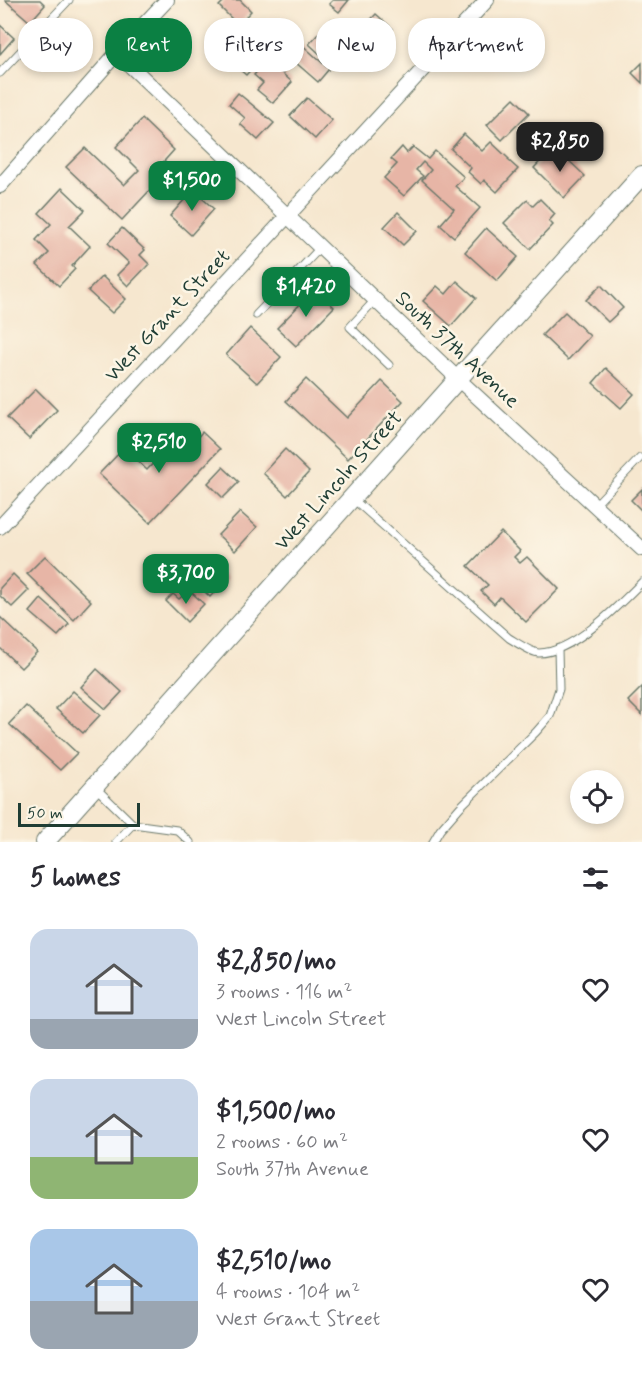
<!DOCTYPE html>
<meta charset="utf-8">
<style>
:root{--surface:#fff;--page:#f7f7f7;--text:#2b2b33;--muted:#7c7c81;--accent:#0b8043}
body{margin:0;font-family:Mynerve,sans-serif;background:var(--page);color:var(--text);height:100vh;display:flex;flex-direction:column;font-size:22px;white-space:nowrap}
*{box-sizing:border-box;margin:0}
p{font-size:20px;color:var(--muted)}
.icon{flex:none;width:33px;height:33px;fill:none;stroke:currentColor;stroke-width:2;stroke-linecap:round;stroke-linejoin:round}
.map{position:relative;height:842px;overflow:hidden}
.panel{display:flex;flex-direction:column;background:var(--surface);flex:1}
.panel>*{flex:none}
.hud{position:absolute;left:18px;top:18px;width:606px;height:54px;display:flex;gap:12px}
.buttons{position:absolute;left:570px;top:770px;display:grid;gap:12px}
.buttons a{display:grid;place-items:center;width:54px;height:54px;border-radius:50%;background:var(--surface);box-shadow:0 3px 9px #0003;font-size:30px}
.scale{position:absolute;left:18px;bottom:15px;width:122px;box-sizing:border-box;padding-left:6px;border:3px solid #1f3d34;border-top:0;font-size:16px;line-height:21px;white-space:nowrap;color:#1f3d34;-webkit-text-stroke:4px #fcf5e5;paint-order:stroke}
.price{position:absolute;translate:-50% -51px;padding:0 14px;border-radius:12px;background:var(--accent);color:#fff;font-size:20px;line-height:39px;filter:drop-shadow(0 2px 3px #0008)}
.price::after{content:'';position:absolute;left:50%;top:36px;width:18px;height:14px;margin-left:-9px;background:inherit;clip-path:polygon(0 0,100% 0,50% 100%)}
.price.selected{background:#222;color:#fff}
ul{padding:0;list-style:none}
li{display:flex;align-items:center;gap:18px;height:150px;padding:0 30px}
li span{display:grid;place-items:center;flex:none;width:168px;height:120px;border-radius:18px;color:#555}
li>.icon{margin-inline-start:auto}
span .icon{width:72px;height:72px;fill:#fffc;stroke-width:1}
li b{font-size:26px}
h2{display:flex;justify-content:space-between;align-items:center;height:72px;padding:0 30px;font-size:26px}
.tag{padding:0 21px;border-radius:24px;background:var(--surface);box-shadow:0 3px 9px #0003;font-size:21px;line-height:54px}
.tag.selected{background:var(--accent);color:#fff}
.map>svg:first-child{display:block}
</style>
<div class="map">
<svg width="642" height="842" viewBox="0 0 642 842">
<rect width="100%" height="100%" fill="#fcf5e5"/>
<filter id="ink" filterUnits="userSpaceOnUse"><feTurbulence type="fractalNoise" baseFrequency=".0167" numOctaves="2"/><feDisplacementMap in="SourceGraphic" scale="12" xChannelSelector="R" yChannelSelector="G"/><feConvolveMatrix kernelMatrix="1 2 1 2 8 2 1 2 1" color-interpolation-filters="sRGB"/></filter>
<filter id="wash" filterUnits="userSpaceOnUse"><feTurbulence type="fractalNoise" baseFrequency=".008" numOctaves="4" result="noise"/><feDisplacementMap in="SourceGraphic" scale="24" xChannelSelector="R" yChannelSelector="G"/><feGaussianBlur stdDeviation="1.35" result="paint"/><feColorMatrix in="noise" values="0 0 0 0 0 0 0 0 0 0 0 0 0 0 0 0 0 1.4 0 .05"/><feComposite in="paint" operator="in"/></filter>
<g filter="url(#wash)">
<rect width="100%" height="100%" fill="#f6e7cf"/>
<g id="blocks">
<g fill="#e7b5a6">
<polygon points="5,0 40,0 45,5 30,22"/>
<polygon points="225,0 240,0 251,11 238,25 219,6"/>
<polygon points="333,0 349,0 339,12 329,4"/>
<polygon points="376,14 393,29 366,59 349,44 354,38 346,31 322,56 309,44 332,19 343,30 353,19 363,28"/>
<polygon points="0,25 14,38 0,54"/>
<polygon points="241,39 262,58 246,75 225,57"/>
<polygon points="299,42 329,69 318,82 287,55"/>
<polygon points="267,60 292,82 273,103 257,90 263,83 254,75"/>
<polygon points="642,63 642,83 632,73"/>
<polygon points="238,93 274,123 258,140 240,124 245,118 229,104"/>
<polygon points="307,98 332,120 315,139 290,116"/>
<polygon points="514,98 529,113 502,140 487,125"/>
<polygon points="142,119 174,150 158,168 165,174 122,220 66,167 85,148 124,185 139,170 116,147"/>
<polygon points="464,134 482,151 491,142 509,159 508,160 518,169 497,192 484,180 481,184 468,172 471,168 451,149"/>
<polygon points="402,147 407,153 413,147 428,159 435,151 464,177 455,186 480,208 454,237 440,225 454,209 422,180 431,170 423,162 416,170 423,176 404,196 384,178 397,164 391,159"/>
<polygon points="551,150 560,159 563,155 585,176 564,198 534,168"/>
<polygon points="62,188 85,210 69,226 90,246 72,266 75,269 59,286 37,265 49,253 36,240 51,224 39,213"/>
<polygon points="193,190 214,209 191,235 170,216"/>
<polygon points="540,199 555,214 549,221 553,225 530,249 504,223 527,200 533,206"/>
<polygon points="398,212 417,231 403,245 384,227"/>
<polygon points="122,228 145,250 140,255 149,264 128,286 117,275 129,263 108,243"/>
<polygon points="486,228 518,257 497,281 465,252"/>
<polygon points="102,276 126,299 112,313 88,291"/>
<polygon points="457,281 476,298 451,326 423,301 437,286 446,294"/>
<polygon points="601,285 623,308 608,322 586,300"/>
<polygon points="315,289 334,307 296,346 277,328"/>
<polygon points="565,312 590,336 568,360 542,335"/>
<polygon points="250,328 281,357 257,383 226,355"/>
<polygon points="606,368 634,394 621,408 593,383"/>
<polygon points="306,379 347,418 382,381 403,401 348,459 286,401"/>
<polygon points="36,389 57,410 29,439 7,418"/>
<polygon points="185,429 196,439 202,432 220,449 150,523 99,474 124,448 147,470"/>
<polygon points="285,449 309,472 287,496 263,473"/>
<polygon points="223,467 239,482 223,498 208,483"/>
<polygon points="642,489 642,511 631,500"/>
<polygon points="240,512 257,527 235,551 218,535"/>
<polygon points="501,532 520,551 514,557 520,563 527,557 559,589 526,622 500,597 494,604 481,591 488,585 468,566"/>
<polygon points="45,556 91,601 74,620 27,574"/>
<polygon points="205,559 227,579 210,597 196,583 204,574 197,567"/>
<polygon points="13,574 29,590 12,607 0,596 0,588"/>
<polygon points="189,590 204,604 187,622 166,601 173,594 179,599"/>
<polygon points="41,599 69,624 58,636 30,612"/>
<polygon points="0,617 37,652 21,668 0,648"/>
<polygon points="97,669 122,692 106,709 81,687"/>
<polygon points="642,687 642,715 628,701"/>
<polygon points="73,691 100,715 83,733 56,709"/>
<polygon points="26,706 77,753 60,770 9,724"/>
</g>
</g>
</g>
<g filter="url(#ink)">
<use href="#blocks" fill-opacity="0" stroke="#6a786a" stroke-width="1.5"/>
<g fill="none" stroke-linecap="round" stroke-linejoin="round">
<g stroke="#6a786a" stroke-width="9">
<g id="lane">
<polyline points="0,73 69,0"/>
<polyline points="375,300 350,327 389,365"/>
<polyline points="256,315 320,248"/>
<path d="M 352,498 L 509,638 C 516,642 532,653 539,653 C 573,653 619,605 642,582"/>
<polyline points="595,505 640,458"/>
<polyline points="96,788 133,824 116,842"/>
<polyline points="133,824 177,830 190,842"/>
<polyline points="433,842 440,830 460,807 536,732 550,716 559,689 558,649"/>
</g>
</g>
<g stroke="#6a786a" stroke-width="16">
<g id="street">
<polyline points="117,53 458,379 642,549"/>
<polyline points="0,186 117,53 167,0"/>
<polyline points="0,527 487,0"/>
</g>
</g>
<g stroke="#6a786a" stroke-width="20">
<polyline id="secondary" points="45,842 458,379 642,175"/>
</g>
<use href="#lane" stroke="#fff" stroke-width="7"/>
<use href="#street" stroke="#fff" stroke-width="14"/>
<use href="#secondary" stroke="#fff" stroke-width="18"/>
</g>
</g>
<g text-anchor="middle" stroke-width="5" stroke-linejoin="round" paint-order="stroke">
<g font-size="21" fill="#1f3d34" stroke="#fcf5e5">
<text transform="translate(167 315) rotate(-47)" y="7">West Grant Street</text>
<text transform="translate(458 349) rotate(43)" y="7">South 37th Avenue</text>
<text transform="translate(338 480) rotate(-48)" y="7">West Lincoln Street</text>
</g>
</g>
</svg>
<div class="buttons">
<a><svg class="icon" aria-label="locate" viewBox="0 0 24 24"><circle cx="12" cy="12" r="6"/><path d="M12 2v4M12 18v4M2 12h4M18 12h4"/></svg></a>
</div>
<div class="scale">50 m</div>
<b class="price selected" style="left:560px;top:173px">$2,850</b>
<b class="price" style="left:192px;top:212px">$1,500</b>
<b class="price" style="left:306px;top:318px">$1,420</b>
<b class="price" style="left:159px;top:474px">$2,510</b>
<b class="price" style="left:186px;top:605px">$3,700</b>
<div class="hud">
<a class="tag">Buy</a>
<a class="tag selected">Rent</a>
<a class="tag">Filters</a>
<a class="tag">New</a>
<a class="tag">Apartment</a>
</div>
</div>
<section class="panel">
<h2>5 homes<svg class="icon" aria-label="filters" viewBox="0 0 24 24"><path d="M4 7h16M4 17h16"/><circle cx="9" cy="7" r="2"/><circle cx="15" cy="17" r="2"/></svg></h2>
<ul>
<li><span style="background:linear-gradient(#c9d6e8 75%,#9aa5b1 0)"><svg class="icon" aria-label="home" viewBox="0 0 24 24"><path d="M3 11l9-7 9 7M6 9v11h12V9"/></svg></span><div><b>$2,850/mo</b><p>3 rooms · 116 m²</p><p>West Lincoln Street</p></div><svg class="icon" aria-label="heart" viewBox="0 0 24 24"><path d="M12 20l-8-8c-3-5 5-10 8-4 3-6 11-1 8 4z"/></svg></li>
<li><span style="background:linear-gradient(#c9d6e8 65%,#8fb573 0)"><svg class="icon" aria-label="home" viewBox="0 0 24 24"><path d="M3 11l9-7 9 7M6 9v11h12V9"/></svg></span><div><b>$1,500/mo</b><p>2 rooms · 60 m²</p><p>South 37th Avenue</p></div><svg class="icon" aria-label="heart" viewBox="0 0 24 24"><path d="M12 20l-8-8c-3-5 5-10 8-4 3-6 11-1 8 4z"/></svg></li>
<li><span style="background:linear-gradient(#a9c7e8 60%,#9aa5b1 0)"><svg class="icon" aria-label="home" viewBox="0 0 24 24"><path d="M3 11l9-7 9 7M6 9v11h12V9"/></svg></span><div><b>$2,510/mo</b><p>4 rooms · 104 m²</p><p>West Grant Street</p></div><svg class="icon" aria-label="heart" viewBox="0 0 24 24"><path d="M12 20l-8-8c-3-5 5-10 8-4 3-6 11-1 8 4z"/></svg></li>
</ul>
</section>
